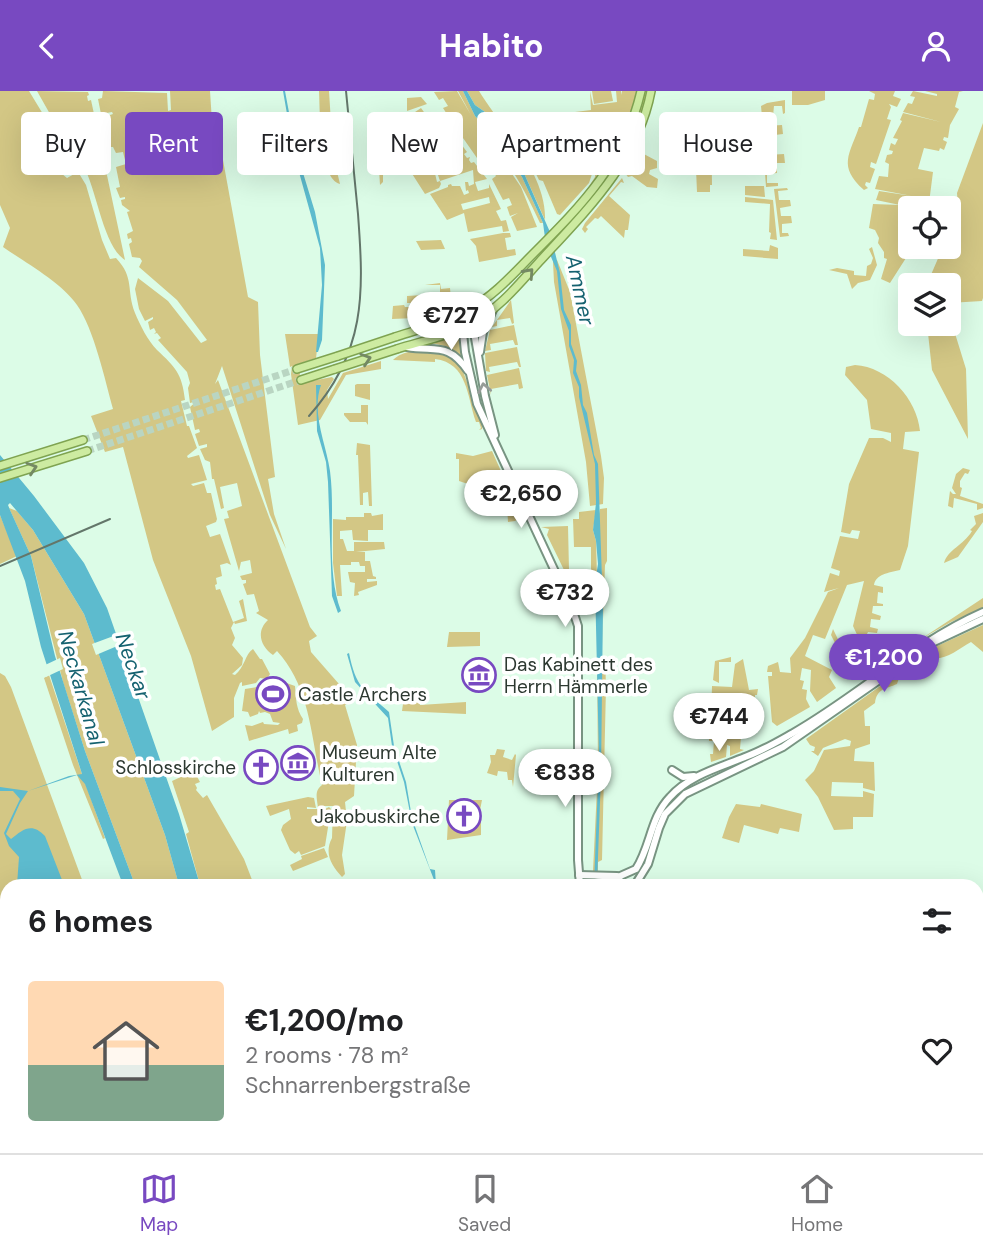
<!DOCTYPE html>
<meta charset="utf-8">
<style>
:root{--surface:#fff;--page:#f6f6f6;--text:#202124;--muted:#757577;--line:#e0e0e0;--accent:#7849c1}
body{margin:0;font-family:"DM Sans",sans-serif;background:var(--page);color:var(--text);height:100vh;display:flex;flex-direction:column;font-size:26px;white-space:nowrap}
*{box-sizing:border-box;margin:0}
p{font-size:23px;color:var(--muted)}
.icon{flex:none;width:38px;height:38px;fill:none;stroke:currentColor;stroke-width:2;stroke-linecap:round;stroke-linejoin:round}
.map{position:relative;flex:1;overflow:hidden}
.sheet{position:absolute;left:0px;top:788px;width:984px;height:275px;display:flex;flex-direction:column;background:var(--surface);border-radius:21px 21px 0 0;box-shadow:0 7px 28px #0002}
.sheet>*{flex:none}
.banner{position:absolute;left:21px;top:21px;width:942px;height:63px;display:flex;gap:14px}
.controls{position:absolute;left:898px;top:105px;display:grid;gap:14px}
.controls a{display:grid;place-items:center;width:63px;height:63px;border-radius:7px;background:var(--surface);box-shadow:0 7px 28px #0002;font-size:35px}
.price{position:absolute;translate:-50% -60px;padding:0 16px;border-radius:24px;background:#fff;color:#222;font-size:23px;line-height:46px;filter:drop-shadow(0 2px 4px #0008)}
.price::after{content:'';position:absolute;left:50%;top:42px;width:21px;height:16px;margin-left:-10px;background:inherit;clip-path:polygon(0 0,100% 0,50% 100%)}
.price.selected{background:var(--accent);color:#fff}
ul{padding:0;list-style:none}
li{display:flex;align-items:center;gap:21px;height:175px;padding:0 28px}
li+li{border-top:2px solid var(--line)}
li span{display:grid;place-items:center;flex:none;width:196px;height:140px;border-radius:7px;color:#555}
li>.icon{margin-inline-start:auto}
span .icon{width:84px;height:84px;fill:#fffc;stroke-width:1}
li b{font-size:30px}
h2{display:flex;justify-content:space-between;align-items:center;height:84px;padding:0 28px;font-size:30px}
.pill{padding:0 24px;border-radius:7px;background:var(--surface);box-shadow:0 7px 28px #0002;font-size:24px;line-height:63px}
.pill.selected{background:var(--accent);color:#fff}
header{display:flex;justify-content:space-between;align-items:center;height:91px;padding:0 28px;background:var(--accent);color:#fff;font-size:32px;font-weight:700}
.menu{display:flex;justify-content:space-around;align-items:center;height:98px;border-top:2px solid var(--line);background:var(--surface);font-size:19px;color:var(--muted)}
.menu a{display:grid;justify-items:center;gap:4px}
.menu .selected{color:var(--accent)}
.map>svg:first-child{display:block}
</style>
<header><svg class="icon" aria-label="back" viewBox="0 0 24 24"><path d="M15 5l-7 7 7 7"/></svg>Habito<svg class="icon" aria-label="person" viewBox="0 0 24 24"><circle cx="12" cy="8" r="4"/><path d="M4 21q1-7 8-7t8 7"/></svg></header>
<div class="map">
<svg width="983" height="1062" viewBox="0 0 983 1062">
<rect width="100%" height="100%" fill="#dcfce7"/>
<g fill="#d3c785" fill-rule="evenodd">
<path d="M 0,0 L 29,0 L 86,94 L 102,149 L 110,168 L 116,167 C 135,187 126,199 135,222 C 140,234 148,250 157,259 C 175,276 182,282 185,309 L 181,310 L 187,335 L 189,335 L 197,357 L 187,365 L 188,367 L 199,364 L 207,389 L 191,393 L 193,395 L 204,392 L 207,402 L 211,402 L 217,428 L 216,431 L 206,435 L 210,446 L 220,443 L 231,474 L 227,472 L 220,474 L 222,485 L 216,487 L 217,493 L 215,494 L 216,499 L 220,498 L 233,531 L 244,527 L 239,510 L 243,508 L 247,530 L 235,533 L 234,531 L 231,537 L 235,547 L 232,554 L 243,567 L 242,574 L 232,583 L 235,584 C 245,576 245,563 253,558 L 260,568 L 262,568 L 270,583 L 267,588 L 260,587 L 256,592 L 242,595 L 242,591 L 240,592 L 234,607 L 234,626 L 212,640 L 191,565 L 153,469 L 123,356 L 105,361 L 91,325 L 113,318 C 105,289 94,238 77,214 C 61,191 26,172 3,156 L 10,137 L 0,114 ZM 63,60 L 76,82 L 67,87 L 56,78 L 50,68 Z"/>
<path d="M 37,0 L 88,1 L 89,4 L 87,5 L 88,10 L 91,9 L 94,23 L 125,169 C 103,155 97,99 83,74 L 91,71 L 83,72 L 59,39 Z"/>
<path d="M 103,0 L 167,2 L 168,20 L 171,19 L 170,0 L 210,0 L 213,46 L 210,69 L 223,69 L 248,206 L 258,211 L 260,264 L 275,386 L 268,388 L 274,423 L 286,458 L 270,424 L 222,275 L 215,293 L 218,289 L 310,536 L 317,545 L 309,550 L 311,561 L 353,609 L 345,614 L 357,654 L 354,705 L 345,711 L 347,730 L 342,764 L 345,783 L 342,786 C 331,774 324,762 332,747 L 333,715 L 324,715 L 325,718 L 329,716 L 331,718 L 325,755 L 301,764 L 299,760 L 295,763 L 290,759 L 281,739 L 283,734 L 291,728 L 289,718 L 270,725 L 266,715 L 308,706 L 314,707 L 316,717 L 307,716 L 307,718 L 323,718 L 318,717 C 317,707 314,700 322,694 C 311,648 311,597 277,560 L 273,564 C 260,555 256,540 268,529 L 256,522 L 259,520 L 254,503 L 247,504 L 243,493 L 246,492 L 246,489 L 242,489 L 240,485 L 252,482 L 250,469 L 241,471 L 239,480 L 224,428 L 229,427 L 227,420 L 242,415 L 237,392 L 220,396 L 224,417 L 221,418 L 214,388 L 212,388 L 210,371 L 205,369 L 200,358 L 207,356 L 207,353 L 199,355 L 195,343 L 200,341 L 199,338 L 195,339 L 190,316 L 197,310 L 190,312 L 188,297 L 190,292 L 187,281 L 158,249 L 161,247 L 157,242 L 154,243 L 156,241 L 154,237 L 150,239 L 148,231 L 153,228 L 153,226 L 145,230 L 139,218 L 135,198 L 138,187 L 168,210 L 201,252 L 207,249 L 177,209 L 139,176 L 142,170 L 140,167 L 132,166 L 129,153 L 132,151 L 131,147 L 128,148 L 127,143 L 133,140 L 127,121 L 130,120 L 122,114 L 121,109 L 125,108 L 125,106 L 120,107 L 116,97 L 120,96 L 116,76 L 126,73 L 123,61 L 116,62 L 113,56 L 107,56 L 106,40 L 104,39 L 101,27 L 113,23 L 112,21 L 101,23 L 98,8 L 102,7 Z"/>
<path d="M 319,0 L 329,0 L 333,64 L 340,93 C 319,88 320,19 319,0 Z"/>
<path d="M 457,0 L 471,24 L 458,0 L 463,0 L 475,25 L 493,44 L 522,86 L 543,132 L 540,132 C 525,100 510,71 486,45 L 521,96 L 537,136 L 517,140 L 511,126 L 518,122 L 510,125 L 507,116 L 512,114 L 509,107 L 503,109 L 492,88 L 496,85 L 493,80 L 489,83 L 478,69 L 495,59 L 477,67 L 456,37 L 460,34 L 456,28 L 452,31 L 443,17 L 448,15 L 443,7 L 439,9 L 434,1 Z"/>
<path d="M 467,0 L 479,0 C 502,37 547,84 545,129 L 523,80 L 485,21 L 475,14 Z"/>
<path d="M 590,0 L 593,14 L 617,11 L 616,0 L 621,0 L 622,4 L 622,0 L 639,0 C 627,35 615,74 586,100 L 595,86 L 595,74 L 589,92 L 560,124 L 557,123 L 543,90 L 539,89 L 530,71 L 523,50 L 532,49 L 532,41 L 538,40 L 540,70 L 534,71 L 548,71 L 547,66 L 554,65 L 552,46 L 558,46 L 559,59 L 579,57 L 577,39 L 591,36 L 589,22 L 576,23 L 575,21 L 591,19 Z"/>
<polygon points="592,0 611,0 613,10 594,13"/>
<path d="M 645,0 L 649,0 C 632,62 599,100 558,147 L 557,144 C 600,99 629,61 645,0 Z"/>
<polygon points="792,0 825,0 825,9 808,14 792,14"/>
<path d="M 869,0 L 895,0 L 893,5 L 901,8 L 897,16 L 889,13 L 891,16 L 887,28 L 891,29 L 876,73 L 871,71 L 870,76 L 875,78 L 870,92 L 866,91 L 865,94 L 868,97 L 864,99 C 837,75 850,63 859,36 L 861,36 L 869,8 L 874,9 L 875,3 Z"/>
<polygon points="913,0 937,5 937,3 925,0 963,0 959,1 955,16 959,18 950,34 948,47 944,46 943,49 947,51 944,59 940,57 939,60 924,57 918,78 933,81 929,112 927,112 928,117 910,117 910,156 913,156 890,192 881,188 887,168 884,167 884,161 878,152 879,147 875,139 869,137 873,113 900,114 876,109 879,100 912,105 875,98 879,85 888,86 889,73 885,71 887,64 892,63 893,60 889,59 891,52 895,54 898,48 893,47 902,30 900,29 903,22 941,31 903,21 908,12 912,13 915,6 910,5"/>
<polygon points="421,6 427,13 407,20 407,7"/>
<polygon points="785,9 785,22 783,23 782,15 774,15 773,25 764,25 765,35 782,34 783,43 775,44 775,53 766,54 767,64 784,63 785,72 777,72 777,82 767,83 767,92 778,92 778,95 766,96 764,68 777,66 764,66 764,39 775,39 775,36 763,37 761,15 767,12"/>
<polygon points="421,17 429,28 394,45 386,26 412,23"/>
<polygon points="711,26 712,94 710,94 710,101 697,101 694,32 698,28"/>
<polygon points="983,32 983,207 982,210 949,212 948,194 929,194 930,186 943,156 948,156 949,143 958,117 957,102"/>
<polygon points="377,44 383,55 383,91 380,94"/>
<path d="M 455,44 L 457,48 L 455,50 L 458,54 L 461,53 L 467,61 L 464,63 L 467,67 L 470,66 L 469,69 L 471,72 L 474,71 L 487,88 L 475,91 L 478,100 L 489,97 L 489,93 L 501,118 L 496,120 L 501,130 L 506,129 L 509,140 L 503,141 L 502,135 L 468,141 L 464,122 L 447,129 L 430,103 L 448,96 L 448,94 L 451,93 L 452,95 L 460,95 L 464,104 L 469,102 L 468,99 L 466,100 L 465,91 L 468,91 L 469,95 L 474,93 L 473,79 L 440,90 L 431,63 ZM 489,106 L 490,112 L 463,119 L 461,113 Z"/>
<polygon points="640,61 657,70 657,77 650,79 649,83 658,88 657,97 647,96 632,85 628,86 625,82"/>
<polygon points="426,70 428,75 433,74 437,91 440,90 441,93 439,97 425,103 409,78"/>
<polygon points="622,87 624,92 621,91 609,105 630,124 628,139 625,139 624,147 601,125 598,128 595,127 586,136 588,138 585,142 582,138 585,132"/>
<polygon points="745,95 764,95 765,106 745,104"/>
<polygon points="787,97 788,99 778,100 779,109 790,109 791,115 780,117 781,125 791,125 792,132 782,133 782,142 788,142 789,145 780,146 774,98"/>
<polygon points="745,106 773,109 777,149 770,148 771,142 769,141 770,113 745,111"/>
<polygon points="503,142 510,142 511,146 505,147 507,159 515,158 516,164 479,171 476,155 470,148"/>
<polygon points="441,149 445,158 421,159 416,150"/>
<polygon points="770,154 778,157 778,168 743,165 743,158 769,160"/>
<polygon points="872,156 877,174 870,189 858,192 852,198 847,183 829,179 837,177 854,180 854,184 866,185 867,175 871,173 873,167 869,158"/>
<polygon points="557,169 570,201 601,365 604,387 603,413 590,415 586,371 554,191 553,171"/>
<polygon points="440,192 441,198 450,197 451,208 420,216 417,216 416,212 407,212 407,205 440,203 440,194 425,194"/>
<polygon points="511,209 514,232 512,233 510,227 497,229 497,235 492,236"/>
<polygon points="404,214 405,216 411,216 411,221 415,221 415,227 392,228 393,215"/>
<polygon points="949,223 966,278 968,348 932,279 927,233 948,233"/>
<polygon points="514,234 518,254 515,254 513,249 490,253 491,259 485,260 490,239"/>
<polygon points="459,242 463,266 448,256 432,252"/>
<polygon points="285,243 319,243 316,267 298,273 296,280 300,282 299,289 302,292 332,286 334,288 327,299 328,308 343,282 381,270 381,278 346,284 320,329 298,334 291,283 292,275 290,276"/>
<polygon points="517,256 521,276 519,276 517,271 489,276 490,281 486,280 485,262"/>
<path d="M 435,259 L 452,265 L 461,275 L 483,334 L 482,338 L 479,339 L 481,337 L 479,331 L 476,331 C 467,306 468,272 435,268 L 435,271 L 393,269 C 403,259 420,259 435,259 Z"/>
<path d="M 855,274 C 888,276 917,308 920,340 L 905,341 L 903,358 L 919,361 L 908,455 L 900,479 C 888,482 876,483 874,494 L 883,496 L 883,502 L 878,501 L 877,512 L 883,513 L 883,515 L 873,515 L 872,522 L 881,525 L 880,529 L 871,528 L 870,536 L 878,538 L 877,542 L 868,541 L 867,543 L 861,545 L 860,550 L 853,535 L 864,490 L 847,494 L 825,548 L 813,544 L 805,565 L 832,579 L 829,586 L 836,597 L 817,611 L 810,600 L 811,579 L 802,577 L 800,589 L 804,590 L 802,598 L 807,599 L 806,608 L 810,616 L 777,635 L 772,631 L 768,585 L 772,585 L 772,581 L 767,581 L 768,575 L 778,571 L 780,581 L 791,582 L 790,567 L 805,547 L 828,501 L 839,497 L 824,501 L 830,482 L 839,485 L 840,480 L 831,477 L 840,445 L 858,448 L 860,440 L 852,439 L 850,443 L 841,441 L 849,393 L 869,347 L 883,347 L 891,351 L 891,342 L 871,338 L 867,309 L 845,284 L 846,276 Z"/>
<polygon points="519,277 523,297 519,298 518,293 491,298 491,304 487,284"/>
<polygon points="357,293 370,293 370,309 355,305 355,294"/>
<polygon points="361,314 368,314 368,334 366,331 350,331 344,324 344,322 361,322"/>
<polygon points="357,352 370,354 372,415 369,415 368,401 363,402 363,414 360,414 358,364 356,364"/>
<path d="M 492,360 L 505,389 C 490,395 474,396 459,390 L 459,368 L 456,368 L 456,362 L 473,365 Z"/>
<polygon points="963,377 970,379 968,383 965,382 960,390 960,396 962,397 960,405 983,413 983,417 977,419 977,413 954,407 953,417 948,415 950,400 953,403 956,403 952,397 956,383"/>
<polygon points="504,395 508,395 522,426 515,430 508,431 506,398"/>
<polygon points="9,417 17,420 33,439 84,523 165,744 179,794 135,794 85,660 63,591 31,465"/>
<polygon points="607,417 607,470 605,474 602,555 603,506 598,428 600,418"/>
<polygon points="596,419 593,439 596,450 597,486 594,488 593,484 591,484 591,456 574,456 573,428 579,428 579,421"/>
<polygon points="364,422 371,422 372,425 383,423 383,439 368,439 368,450 353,449 352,439 340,440 340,448 343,448 347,460 354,460 354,451 384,451 385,458 356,461 365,461 365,470 370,470 373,485 376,486 376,488 367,488 367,491 377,490 377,494 358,501 359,504 354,505 355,492 350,491 348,481 365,481 365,475 360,475 359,471 351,471 351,474 340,474 342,505 337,505 333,472 333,428 346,429 346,426 364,426"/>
<path d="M 983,422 L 983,431 L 958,466 L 944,472 C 948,458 963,455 972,440 L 970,439 L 976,433 L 974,425 Z"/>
<polygon points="0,424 17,465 0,473"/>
<polygon points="568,435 569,479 564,479 547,444 549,438 541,436"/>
<polygon points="983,507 983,518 951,531 921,548"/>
<path d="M 983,534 L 983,561 L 971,551 C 957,559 943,572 927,566 L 906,583 L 900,584 L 897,593 C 886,598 877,597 875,612 L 864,620 L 865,635 L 870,635 L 870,653 L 855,658 L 854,670 L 874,671 L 875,700 L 863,697 L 863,692 L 832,691 L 831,705 L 863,706 L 863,700 L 874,703 L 873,726 L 853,726 L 853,738 L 834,739 L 818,706 L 805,689 L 814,680 L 824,659 L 850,655 L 851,650 L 845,648 L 823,657 L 818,665 L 811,660 L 814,660 L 815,656 L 810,654 L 806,648 L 935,556 Z"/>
<polygon points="833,538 847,567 850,566 853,571 858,568 864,578 855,584 852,577 845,572 831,544"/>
<polygon points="449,541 480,541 480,555 447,556"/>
<polygon points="605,565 606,596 602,769 598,771 598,780 593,780 598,677 597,566"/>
<polygon points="731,566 731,571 719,571 719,592 713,589 715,570"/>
<polygon points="743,568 749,599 758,598 757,604 755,604 755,614 748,615 749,620 754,620 757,634 742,634 740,658 744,659 730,665 730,655 727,654 726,666 711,671 710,663 713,663 714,650 709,650 709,642 714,641 715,633 740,633 741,628 731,627 731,617 722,617 721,625 718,625 718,630 711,630 712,595 732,596 735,573"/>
<polygon points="0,582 5,585 11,596 84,794 7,794 7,876 6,873 3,874 0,853"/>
<polygon points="49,584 82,683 105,747 103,748 73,674 44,587"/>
<path d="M 278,589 L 295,595 C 296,608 296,618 303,628 L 302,632 L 297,634 L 298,640 L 289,643 L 288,638 L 249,650 L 245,634 L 252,635 L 263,631 L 264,633 L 278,634 L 280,632 L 273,631 L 270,623 L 265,621 L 260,622 L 259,620 L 258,623 L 250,626 L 248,621 L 242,620 L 245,598 L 276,593 Z"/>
<polygon points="419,611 420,614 466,611 466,623 402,620 403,613"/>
<polygon points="497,658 505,659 503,666 512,669 515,663 516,664 513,696 512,689 508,689 507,681 498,680 497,685 487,682 491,671 490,664 495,664"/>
<polygon points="194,680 200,691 195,693 197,697 196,699 203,707 207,704 244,768 254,794 200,794 186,743 189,741 172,690"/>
<polygon points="449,709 482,709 478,729 481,730 481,744 447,749"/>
<polygon points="736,713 760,716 761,713 802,723 799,741 780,737 778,743 744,734 739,752 722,747 729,726"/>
<polygon points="324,757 328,766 293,780 290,774 302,768 301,765"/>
<polygon points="215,1055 251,1055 251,1062 217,1062"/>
<polygon points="560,1055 692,1055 696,1062 555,1062"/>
<polygon points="856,1055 957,1055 959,1062 855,1062"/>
</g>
<g fill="#5dbbce">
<polygon points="283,0 285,0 296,59 315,121 325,174 322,249 318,261 316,261 322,194 320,157 294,63"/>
<polygon points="463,0 467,0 475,14 485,21 523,80 550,141 560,182 564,219 571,234 571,253 577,270 576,280 581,294 583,314 587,322 594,364 598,373 603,516 601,683 597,794 594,794 599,667 595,492 598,473 596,450 593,439 596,412 595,373 579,306 579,296 573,282 574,269 569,255 569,240 561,218 557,180 546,154 543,132 522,86 493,44 475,25"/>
<path d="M 316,294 L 321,294 C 311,322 326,352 330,380 C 336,426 325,477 341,520 L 338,522 L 332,505 L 328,391 L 326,371 L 317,340 Z"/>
<path d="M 0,364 L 34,405 L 84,472 L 107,517 L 179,723 L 200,794 L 179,794 L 165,744 L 84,523 L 33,439 L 10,412 L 8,414 L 10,419 L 31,465 L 55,565 L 85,660 L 135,794 L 123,794 L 85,693 L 77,684 L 28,700 L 20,712 L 6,743 L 11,748 C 23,738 32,731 45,745 L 64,794 L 17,794 L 19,766 L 9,755 L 4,742 L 20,708 L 13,700 L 0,700 L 0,696 L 28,700 L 69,685 L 82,683 L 41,556 L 25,490 L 0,424 Z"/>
<path d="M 349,562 C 356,597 364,599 389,621 L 394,655 L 406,691 L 412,727 L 430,778 L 435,779 L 436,794 L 412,732 L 404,691 L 392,655 L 388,627 L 355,591 L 347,563 Z"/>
</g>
<g fill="#dcfce7">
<polygon points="119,543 122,553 96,564 92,553"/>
<polygon points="60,567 63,578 46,586 43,575"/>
</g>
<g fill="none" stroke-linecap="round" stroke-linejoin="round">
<g stroke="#b9d5c2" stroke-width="7" stroke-dasharray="7 3.5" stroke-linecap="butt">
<polyline points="83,349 297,278"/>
<polyline points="87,360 301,289"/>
</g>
<g stroke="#789482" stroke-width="10">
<g id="secondary">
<polyline points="470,218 485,305 495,344"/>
<polyline points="461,223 465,261 477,313 572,517 578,535 578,769 580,794"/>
<polyline points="445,243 464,228"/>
<path d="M 407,256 C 436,261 448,251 468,280"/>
<polyline points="480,261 483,241 493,219"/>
<polyline points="672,679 683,686 694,685"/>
<polyline points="579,784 617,785 623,794"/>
<path d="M 609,790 L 636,778 C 651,755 650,727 670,706 C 690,684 718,677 745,666 C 762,660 777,651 793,642 C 858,605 913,552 983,521"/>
<path d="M 588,794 C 595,789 610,788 617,794"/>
<polyline points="635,794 648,773 659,737 665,723 685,703 783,656 934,551 983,528"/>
<polyline points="0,880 0,895"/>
<polyline points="0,893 5,900 2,914"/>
<polyline points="0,911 7,949"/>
<polyline points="24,1055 30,1062"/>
<polyline points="90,1055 92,1062"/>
<polyline points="695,1055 698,1062"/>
<polyline points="15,1062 17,1055"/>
<polyline points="56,1062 70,1055"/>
<polyline points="540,1062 545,1055"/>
</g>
</g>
<g stroke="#7fa351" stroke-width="10">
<g id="primary">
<path d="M 395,246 C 420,238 447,231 470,218 C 495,204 514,182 534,162 C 583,113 625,70 641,0"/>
<path d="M 397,258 C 422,250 449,245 472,232 C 499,218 519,193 539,171 C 585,121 638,70 651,0"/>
<polyline points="297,278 338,265"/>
<polyline points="301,289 335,278"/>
<polyline points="0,375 83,349"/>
<polyline points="0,387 87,360"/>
</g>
</g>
<use href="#secondary" stroke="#fff" stroke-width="6"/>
<use href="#primary" stroke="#cdeba1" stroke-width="7"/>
<g stroke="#63766a" stroke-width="2">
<path d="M 309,325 C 366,261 364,203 358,123 C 354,82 350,41 346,0"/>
<polyline points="0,475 110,428"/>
</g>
<g stroke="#7fa351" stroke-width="10" stroke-linecap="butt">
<g id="primary-bridge">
<polyline points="338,265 395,246"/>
<polyline points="335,278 397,258"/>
</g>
</g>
<use href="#primary-bridge" stroke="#cdeba1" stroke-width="7"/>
</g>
<defs><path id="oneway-chevron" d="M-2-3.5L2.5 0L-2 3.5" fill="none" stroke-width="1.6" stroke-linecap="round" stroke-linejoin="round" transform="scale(1.75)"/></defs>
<g stroke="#748963">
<use href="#oneway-chevron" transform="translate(529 182) rotate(-48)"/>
<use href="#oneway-chevron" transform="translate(366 268) rotate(-18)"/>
<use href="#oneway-chevron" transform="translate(32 377) rotate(-18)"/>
</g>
<use stroke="#969c98" href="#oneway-chevron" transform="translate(484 297) rotate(-101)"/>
<defs>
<g id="museum-ring" transform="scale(1.75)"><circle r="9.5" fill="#fff" stroke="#7849c1" stroke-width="1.5"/><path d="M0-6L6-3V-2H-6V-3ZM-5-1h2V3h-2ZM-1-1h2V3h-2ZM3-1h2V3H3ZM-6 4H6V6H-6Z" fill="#7849c1"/></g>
<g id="stadium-ring" transform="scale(1.75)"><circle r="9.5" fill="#fff" stroke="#7849c1" stroke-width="1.5"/><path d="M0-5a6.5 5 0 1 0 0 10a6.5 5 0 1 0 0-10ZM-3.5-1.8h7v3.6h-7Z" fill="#7849c1"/></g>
<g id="church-ring" transform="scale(1.75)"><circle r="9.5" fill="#fff" stroke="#7849c1" stroke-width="1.5"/><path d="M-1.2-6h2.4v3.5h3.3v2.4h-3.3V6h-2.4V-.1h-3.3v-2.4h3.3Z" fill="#7849c1"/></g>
</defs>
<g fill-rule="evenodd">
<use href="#museum-ring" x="479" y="584"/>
<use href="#stadium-ring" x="273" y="603"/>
<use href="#museum-ring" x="298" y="672"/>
<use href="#church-ring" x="261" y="676"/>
<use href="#church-ring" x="464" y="725"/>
</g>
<g text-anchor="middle" stroke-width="7" stroke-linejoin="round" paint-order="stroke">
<g font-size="19" fill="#2c3830" stroke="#fff" text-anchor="start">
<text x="504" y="580">Das Kabinett des<tspan x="504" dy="22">Herrn Hämmerle</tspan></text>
<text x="298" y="610">Castle Archers</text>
<text x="322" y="668">Museum Alte<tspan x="322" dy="22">Kulturen</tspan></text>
<text x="236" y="683" text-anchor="end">Schlosskirche</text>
<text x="440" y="732" text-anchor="end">Jakobuskirche</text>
</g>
<g font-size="21" font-style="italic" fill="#156270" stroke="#fff">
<text transform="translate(580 199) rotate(78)" y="7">Ammer</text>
<text transform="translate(133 575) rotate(71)" y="7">Neckar</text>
<text transform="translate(81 597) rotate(74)" y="7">Neckarkanal</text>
</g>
</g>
</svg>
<div class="controls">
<a><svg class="icon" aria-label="locate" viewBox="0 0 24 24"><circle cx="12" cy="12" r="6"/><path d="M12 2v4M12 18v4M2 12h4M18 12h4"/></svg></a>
<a><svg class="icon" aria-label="layers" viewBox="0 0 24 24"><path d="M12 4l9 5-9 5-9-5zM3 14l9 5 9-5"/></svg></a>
</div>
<b class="price" style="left:451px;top:261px">€727</b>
<b class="price" style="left:521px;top:439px">€2,650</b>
<b class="price" style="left:565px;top:538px">€732</b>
<b class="price selected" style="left:884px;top:603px">€1,200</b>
<b class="price" style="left:719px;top:662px">€744</b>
<b class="price" style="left:565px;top:718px">€838</b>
<div class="banner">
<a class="pill">Buy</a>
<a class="pill selected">Rent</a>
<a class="pill">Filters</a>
<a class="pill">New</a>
<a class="pill">Apartment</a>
<a class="pill">House</a>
</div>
<section class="sheet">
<h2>6 homes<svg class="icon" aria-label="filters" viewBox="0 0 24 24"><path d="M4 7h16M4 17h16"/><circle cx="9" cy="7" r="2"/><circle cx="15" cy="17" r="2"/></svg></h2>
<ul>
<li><span style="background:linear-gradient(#ffd9b3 60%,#7fa58c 0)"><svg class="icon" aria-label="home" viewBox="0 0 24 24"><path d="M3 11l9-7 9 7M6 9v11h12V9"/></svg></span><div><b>€1,200/mo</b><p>2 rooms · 78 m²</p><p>Schnarrenbergstraße</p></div><svg class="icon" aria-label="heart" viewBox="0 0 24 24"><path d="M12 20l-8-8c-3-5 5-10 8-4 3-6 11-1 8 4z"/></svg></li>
</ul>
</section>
</div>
<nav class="menu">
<a class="selected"><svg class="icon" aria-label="map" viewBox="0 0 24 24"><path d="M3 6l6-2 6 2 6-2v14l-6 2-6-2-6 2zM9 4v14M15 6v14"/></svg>Map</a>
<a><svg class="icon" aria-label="saved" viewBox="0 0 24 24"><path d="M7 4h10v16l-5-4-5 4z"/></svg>Saved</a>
<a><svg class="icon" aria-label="home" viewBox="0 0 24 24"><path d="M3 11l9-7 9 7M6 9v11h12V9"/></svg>Home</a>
</nav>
